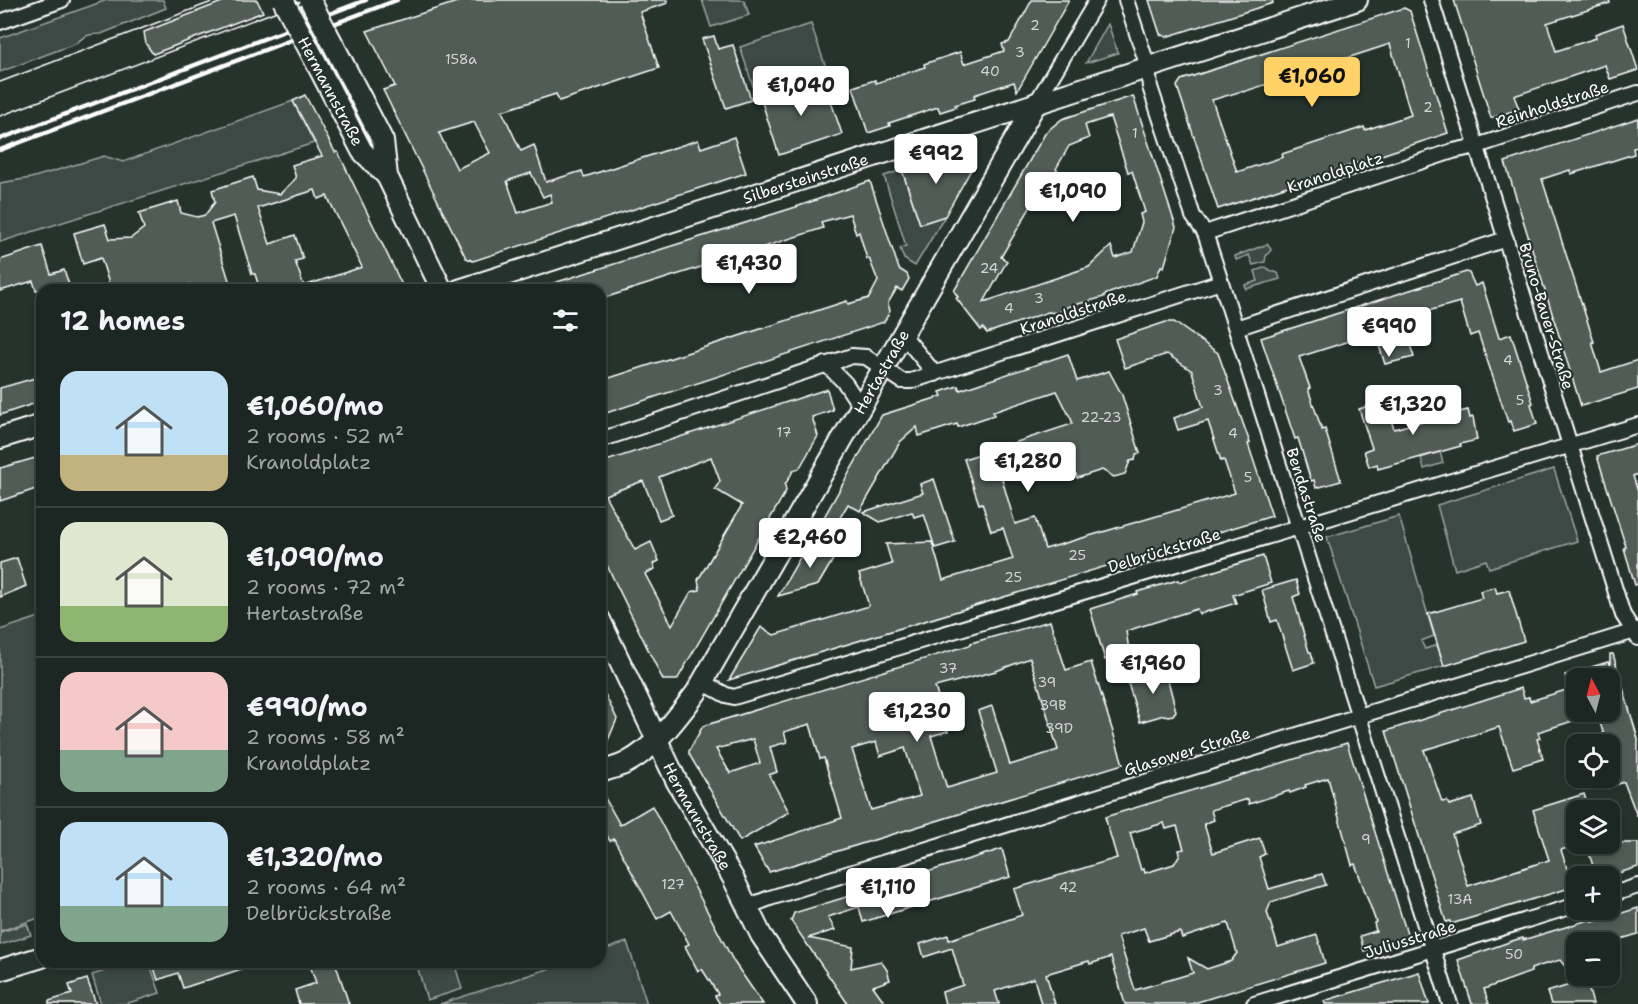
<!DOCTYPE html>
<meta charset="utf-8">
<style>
:root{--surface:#1c2622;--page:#29322f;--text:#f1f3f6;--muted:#a0a5a5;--line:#3a4340;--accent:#ffd166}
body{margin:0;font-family:"Shantell Sans",sans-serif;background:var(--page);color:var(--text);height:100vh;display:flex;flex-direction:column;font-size:22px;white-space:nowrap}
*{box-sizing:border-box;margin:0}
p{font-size:20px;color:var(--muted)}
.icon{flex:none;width:33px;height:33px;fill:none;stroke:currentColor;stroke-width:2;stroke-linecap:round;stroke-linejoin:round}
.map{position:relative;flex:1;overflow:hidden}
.panel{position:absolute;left:36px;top:284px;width:570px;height:684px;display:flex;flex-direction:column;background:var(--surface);border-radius:18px;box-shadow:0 3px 9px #0003,0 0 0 2px var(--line)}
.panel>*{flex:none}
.needle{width:39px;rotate:353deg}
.controls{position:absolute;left:1566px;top:668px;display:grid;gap:12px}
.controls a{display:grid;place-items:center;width:54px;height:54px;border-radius:12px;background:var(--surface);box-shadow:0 3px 9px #0003,0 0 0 2px var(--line);font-size:30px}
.price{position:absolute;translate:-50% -51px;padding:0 14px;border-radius:6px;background:#fff;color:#222;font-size:20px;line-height:39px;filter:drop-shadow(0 2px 3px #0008)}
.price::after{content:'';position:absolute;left:50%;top:36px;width:18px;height:14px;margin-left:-9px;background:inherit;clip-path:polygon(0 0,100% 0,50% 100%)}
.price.selected{background:var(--accent);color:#111}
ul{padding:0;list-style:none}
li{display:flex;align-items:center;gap:18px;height:150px;padding:0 24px}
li+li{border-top:2px solid var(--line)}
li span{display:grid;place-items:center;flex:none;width:168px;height:120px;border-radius:18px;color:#555}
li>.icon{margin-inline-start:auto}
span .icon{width:72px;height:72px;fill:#fffc;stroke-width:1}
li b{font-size:26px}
h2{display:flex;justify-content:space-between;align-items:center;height:72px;padding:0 24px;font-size:26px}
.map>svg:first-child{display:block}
</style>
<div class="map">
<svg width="1638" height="1004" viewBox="0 0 1638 1004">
<rect width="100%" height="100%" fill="#26332d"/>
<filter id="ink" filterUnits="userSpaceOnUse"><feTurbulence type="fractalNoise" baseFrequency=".0167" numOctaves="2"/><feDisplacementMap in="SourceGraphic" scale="12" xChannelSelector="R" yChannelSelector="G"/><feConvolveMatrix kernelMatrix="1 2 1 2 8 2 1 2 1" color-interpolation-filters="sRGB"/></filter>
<g filter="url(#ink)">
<g fill="#3e4944" stroke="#9ea4a2" stroke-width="1.5">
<path d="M 107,0 L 163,0 L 166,8 L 101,34 C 91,34 84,35 77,43 L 0,72 L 0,38 Z"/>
<polygon points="702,0 744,0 749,15 711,27"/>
<polygon points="811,24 826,68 755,92 740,47"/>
<polygon points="1108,24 1118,53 1086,63"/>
<polygon points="293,101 314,143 0,242 0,183 31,178 104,156 123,162"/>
<polygon points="902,170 920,224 945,216 915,266 904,259 900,248 906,246 884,176"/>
<polygon points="1268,244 1271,250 1266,256 1265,262 1253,265 1249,255 1236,260 1235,256"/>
<polygon points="1266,267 1271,271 1278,273 1280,279 1246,289 1245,285 1258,281 1255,271"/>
<polygon points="1440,452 1443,463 1424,469 1421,458"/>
<polygon points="1554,469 1577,541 1489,568 1486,560 1455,570 1437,505"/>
<polygon points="1399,516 1434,636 1421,641 1425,649 1437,645 1444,666 1374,686 1327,537"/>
<polygon points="42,616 42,917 0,931 0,630"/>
<polygon points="27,924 31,935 0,945 0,932"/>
<polygon points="627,942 647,1004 440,1004 569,962 600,962 600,951"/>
<polygon points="133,962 149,962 160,993 125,1004 101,1004 92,975"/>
<polygon points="416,962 454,962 462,989 427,1000"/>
</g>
<g fill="#515c57" stroke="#fff" stroke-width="1.5" fill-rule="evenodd">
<polygon points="227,0 257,0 263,12 153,54 146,44 144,32"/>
<path d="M 463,0 L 667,0 L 668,3 L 640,12 L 659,68 L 559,101 L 556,94 L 502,111 L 521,151 L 534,145 L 546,182 L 582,171 L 584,177 L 698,140 L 701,148 L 734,137 L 746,173 L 473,261 L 466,258 L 383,90 L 395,86 L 367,31 ZM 474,122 L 490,153 L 457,169 L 439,133 ZM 531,173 L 543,197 L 550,194 L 552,202 L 518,213 L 507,181 Z"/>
<polygon points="1032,0 1069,0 1017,91 1014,82 974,95 975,99 955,105 956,107 940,112 938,107 889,123 890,126 868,133 853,87 875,80 876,83 925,67 924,64 960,52 964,64 1004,51 1002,44 1009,42"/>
<polygon points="1149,0 1272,0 1273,3 1166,37 1160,34"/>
<polygon points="1454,0 1609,0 1610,3 1547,23 1556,51 1596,38 1595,34 1623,24 1638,70 1610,79 1605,65 1514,96 1519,109 1491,118"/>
<path d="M 1404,8 L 1410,11 L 1448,133 L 1218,209 L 1177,86 L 1181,80 ZM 1390,44 L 1411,115 L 1365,130 L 1364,127 L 1282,154 L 1283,157 L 1237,172 L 1212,100 L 1242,91 L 1243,92 Z"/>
<polygon points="714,36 718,49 733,45 751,100 726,108 702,39"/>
<polygon points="823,78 842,134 779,155 761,99"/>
<path d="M 305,95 L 335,152 L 338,152 L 402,285 L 387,290 L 260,290 L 255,274 L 252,274 L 234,216 L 211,223 L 232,290 L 191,290 L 190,284 L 173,290 L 111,290 L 101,258 L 83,264 L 74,233 L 105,224 L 110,239 L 131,238 L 144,228 L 139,213 L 178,201 L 181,213 L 197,217 L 205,215 L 215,202 L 212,190 L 253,177 L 257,190 L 280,194 L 296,178 L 292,165 L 322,156 L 293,101 ZM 315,190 L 318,199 L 327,196 L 362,267 L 304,286 L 295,261 L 303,259 L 295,235 L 270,244 L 258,208 Z"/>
<path d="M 1133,96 L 1176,227 L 1164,267 L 1161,266 L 1157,276 L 1104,295 L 1104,297 L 1067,307 L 1058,313 L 1048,312 L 987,333 L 983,328 L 981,330 L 956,298 L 958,297 L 954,291 L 1046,132 L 1062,119 ZM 1110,117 L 1128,172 L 1132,171 L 1145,212 L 1140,214 L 1142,222 L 1133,252 L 1115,258 L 1111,246 L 1089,267 L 984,302 L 1007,261 L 1001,257 L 1044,184 L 1047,188 L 1051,183 L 1058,171 L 1056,169 L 1069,146 L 1089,138 L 1085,125 Z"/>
<polygon points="1638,118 1638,147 1633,148 1634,154 1571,174 1570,170 1542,179 1594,342 1592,342 1601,372 1638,360 1638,389 1581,406 1505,162"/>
<polygon points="964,150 965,170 972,168 945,216 920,224 902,170"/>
<polygon points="870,181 899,269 907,274 909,279 902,291 897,288 888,303 890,311 884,322 600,415 600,381 847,301 848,304 869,298 878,281 869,258 867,259 859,232 856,234 850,214 821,222 823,228 607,297 605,292 600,294 600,290 542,290 541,287 796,207"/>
<polygon points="42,246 51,274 64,270 71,290 36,290 33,281 0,291 0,260"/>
<polygon points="1466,272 1469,273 1475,286 1482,283 1499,338 1511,334 1533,403 1531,404 1537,424 1514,431 1511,421 1508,422 1478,333 1470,336 1460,302 1428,311 1429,314 1403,323 1414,357 1385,364 1375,333 1299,357 1310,388 1308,389 1322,430 1325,429 1341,481 1316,488 1314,480 1311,481 1298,438 1295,439 1261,338"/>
<polygon points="1166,322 1174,322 1218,353 1250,443 1248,444 1272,516 729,680 761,627 774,635 869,606 859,574 892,564 886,544 932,542 943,580 1013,559 1003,528 991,531 982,503 979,504 964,459 1072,424 1072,421 1057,391 993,412 994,415 958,427 957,424 919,436 917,427 900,442 860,511 848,504 834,528 844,534 807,547 882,415 942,396 940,392 958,386 960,390 1068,354 1077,381 1109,371 1122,395 1140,453 1136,454 1135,460 1130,461 1125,474 1114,477 1102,470 1077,478 1076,474 1069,476 1063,458 1002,479 1015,524 1035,518 1045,549 1235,493 1224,460 1221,461 1208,421 1178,430 1174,418 1203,407 1192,371 1167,354 1125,368 1115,339"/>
<polygon points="42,376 42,401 0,415 0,388"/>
<path d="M 827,389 L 833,410 L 812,417 L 818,436 L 799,469 L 793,471 L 785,485 L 786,491 L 677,680 L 663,680 L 600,551 L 600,463 ZM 711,457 L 720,481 L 715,489 L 742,505 L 698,580 L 700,590 L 691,592 L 672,625 L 645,574 L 655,569 L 653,564 L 659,561 L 651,542 L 635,550 L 605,495 L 643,481 L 659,520 L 672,515 L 659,477 Z"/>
<polygon points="1382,402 1383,406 1386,405 1394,429 1451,413 1451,414 1468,410 1470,418 1473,417 1477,440 1460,444 1461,446 1378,469 1377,464 1369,467 1364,451 1372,448 1359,409"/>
<polygon points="1638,444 1638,474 1633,476 1638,492 1638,584 1635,585 1624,548 1626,547 1597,456"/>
<polygon points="42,456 42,487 0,501 0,468"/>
<polygon points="934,479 955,542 935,548 924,514 914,517 912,512 880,522 863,512 923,493 920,484"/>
<polygon points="841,546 818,585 778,596 806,547"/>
<polygon points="1263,556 1271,583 1233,595 1236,603 1199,614 1197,609 1126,631 1129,650 1105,660 1090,609 1138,594 1137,592 1178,580 1179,582"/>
<polygon points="17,558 26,586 0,597 0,563"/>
<polygon points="1296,580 1300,594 1293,597 1309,652 1311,652 1314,663 1293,670 1277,620 1271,622 1262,590"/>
<polygon points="1495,587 1497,593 1509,590 1524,641 1444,666 1428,614 1482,598 1480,591"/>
<path d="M 1050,621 L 1066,670 L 1091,662 L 1123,764 L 769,872 L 754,847 L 842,818 L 824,758 L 820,759 L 810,724 L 784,732 L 787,742 L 770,747 L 777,772 L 769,775 L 789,812 L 740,841 L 689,754 L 689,751 L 703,726 L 970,645 L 971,643 ZM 1030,658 L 1058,750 L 1010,765 L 992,706 L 978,711 L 997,773 L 947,788 L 931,736 L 948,731 L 935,687 L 996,671 ZM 753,739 L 760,763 L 730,773 L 716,749 ZM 876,742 L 880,756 L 905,748 L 920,796 L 871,810 L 852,749 Z"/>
<polygon points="1610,654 1613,654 1638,739 1637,816 1624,782 1610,787 1610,744 1607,744 1596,711 1610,711 1610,678 1566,678 1565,675 1608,662 1610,666"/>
<polygon points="1168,667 1171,679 1168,680 1176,711 1173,715 1168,716 1164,715 1140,722 1127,680"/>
<polygon points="600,684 617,719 600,759"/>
<polygon points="1576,687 1576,720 1538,732 1540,738 1537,739 1543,759 1513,768 1499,727 1424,750 1442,802 1447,801 1449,805 1473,798 1481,825 1452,834 1468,886 1549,860 1533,810 1584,794 1589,810 1576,810 1576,845 1561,850 1573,887 1451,924 1450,921 1446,922 1386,731 1521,688 1524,698 1529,697 1530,701"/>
<path d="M 1347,743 L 1408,937 L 1364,951 L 1360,936 L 1376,931 L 1374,923 L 1376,922 L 1355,864 L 1352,865 L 1328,778 L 1305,785 L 1306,787 L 1290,793 L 1289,791 L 1249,804 L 1248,799 L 1211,810 L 1214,820 L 1204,824 L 1213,853 L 1260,838 L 1265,854 L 1259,857 L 1269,889 L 1322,874 L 1326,885 L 1271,902 L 1267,912 L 1278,947 L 1317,935 L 1325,963 L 1191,1004 L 1125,1004 L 1111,957 L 1090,964 L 1089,961 L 1046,974 L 1055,1004 L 1041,1004 L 1034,978 L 995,991 L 999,1004 L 945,1004 L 942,992 L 963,985 L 952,948 L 924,957 L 920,944 L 948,935 L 949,940 L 1022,915 L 1014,889 L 1117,858 L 1105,817 ZM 1164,823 L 1166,829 L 1177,826 L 1184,849 L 1179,850 L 1180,854 L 1174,864 L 1145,873 L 1144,869 L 1141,870 L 1130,833 ZM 1228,923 L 1237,953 L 1231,961 L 1207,969 L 1188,958 L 1193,973 L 1135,990 L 1118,936 L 1144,928 L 1149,941 L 1180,932 L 1182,938 Z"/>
<polygon points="600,789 620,825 652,806 734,962 763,1004 720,1004 715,996 718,994 702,969 698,971 685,946 689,944 671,911 657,919 614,839 610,841 605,832 600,834"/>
<polygon points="1586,843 1638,843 1638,867 1609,876 1596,876"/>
<polygon points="1002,849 1010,877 863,922 859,907 828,917 835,930 808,938 853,947 851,968 881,961 887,970 890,980 873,986 886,1004 848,1004 791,921 794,913"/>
<polygon points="1638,908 1638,934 1611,942 1576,942 1576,980 1560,960 1539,966 1531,969 1531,972 1484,989 1489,1004 1472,1004 1458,960 1515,940 1523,938 1523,940 1592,919 1593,922"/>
<polygon points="152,962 257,962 257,964 183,988 178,973 158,980"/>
<polygon points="309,962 335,962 349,1004 299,1004 295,990 316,983"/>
<polygon points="1419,972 1429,1004 1325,1004 1324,1001"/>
<polygon points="87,979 96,1004 49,1004 49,1001 72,994 69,985"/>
<polygon points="1586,980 1593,1004 1551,1004 1547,992"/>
</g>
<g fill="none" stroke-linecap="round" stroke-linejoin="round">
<g stroke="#fff" stroke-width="18">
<g id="street">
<polyline points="1126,0 1148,67 1150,87 1193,216 1205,233 1221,282 1450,1004"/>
<polyline points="1431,0 1623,615 1638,638"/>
<polyline points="0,22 62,0"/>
<polyline points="1036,103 1097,0"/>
<polyline points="1205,233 1453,151 1477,146 1638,93"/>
<polyline points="1236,328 1506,239"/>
<polyline points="903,335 935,374"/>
<polyline points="826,364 845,383 861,407"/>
<polyline points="600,440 852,356 866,357 902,381 911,381 1221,282"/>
<polyline points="702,682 726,695 734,697 1638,425"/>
<polyline points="1610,895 1638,886"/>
<polyline points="747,907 770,898 840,876 1638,630"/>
<polyline points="1254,1004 1576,905"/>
</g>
</g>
<g stroke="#fff" stroke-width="24">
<g id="secondary">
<polyline points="319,68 362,151 387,176"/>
<polyline points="361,98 383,141 387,176 442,290"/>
<path id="s1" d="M 459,290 L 1357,0"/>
<polyline points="0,438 42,425"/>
<path id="s2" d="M 600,620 L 677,782 L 733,878 L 761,935 L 807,1004"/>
<path id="s3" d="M 600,772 C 609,769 618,767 626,763 C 655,748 677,718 696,693 L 1036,103"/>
<polyline points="0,970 42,957"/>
</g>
</g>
<use href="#street" stroke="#26332d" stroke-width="14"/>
<use href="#secondary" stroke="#26332d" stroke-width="20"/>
<g stroke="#fff" stroke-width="1.5">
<polyline points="0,82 217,0"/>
<polyline points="0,116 306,0"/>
</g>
<g stroke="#fff" stroke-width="4.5">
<polyline points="0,139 366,0"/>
<polyline points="0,150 397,0"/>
</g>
<g stroke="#fff" stroke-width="24" stroke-linecap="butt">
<g id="secondary-bridge">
<polyline points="283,0 319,68"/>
<polyline points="310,0 361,98"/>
</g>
</g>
<use href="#secondary-bridge" stroke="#26332d" stroke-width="20"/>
</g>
</g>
<g text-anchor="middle" stroke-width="4.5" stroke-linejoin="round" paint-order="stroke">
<g font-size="14" fill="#d4d6d5">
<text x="1035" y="30">2</text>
<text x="1408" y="48">1</text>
<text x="1020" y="57">3</text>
<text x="461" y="64">158a</text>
<text x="990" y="76">40</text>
<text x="1428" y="112">2</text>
<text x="1135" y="138">1</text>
<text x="989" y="273">24</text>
<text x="1039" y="303">3</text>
<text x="1009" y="313">4</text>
<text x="1508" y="365">4</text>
<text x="1218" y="395">3</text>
<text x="1520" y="405">5</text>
<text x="1101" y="422">22-23</text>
<text x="784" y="437">17</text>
<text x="1233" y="438">4</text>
<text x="1248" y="482">5</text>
<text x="1077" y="560">25</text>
<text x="1013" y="582">25</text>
<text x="948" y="673">37</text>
<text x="1047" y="687">39</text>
<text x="1053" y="710">39B</text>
<text x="1059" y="733">39D</text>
<text x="1366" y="844">9</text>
<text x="673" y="889">127</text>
<text x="1068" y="892">42</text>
<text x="1460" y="904">13A</text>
<text x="1514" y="959">50</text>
</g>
<g font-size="16" fill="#fff" stroke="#26332d">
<text transform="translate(331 91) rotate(62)" y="6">Hermannstraße</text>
<text transform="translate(1552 104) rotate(-18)" y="6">Reinholdstraße</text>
<text transform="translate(1335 172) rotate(-18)" y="6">Kranoldplatz</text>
<text dy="6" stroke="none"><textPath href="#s1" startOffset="364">Silbersteinstraße</textPath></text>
<text transform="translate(1073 312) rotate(-18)" y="6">Kranoldstraße</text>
<text transform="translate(1547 316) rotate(73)" y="6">Bruno-Bauer-Straße</text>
<text dy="6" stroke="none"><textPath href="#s3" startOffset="498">Hertastraße</textPath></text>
<text transform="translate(1307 495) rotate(72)" y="6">Bendastraße</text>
<text transform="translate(1164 550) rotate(-17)" y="6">Delbrückstraße</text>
<text transform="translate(1187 751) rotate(-17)" y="6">Glasower Straße</text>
<text dy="6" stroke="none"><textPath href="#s2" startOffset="219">Hermannstraße</textPath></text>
<text transform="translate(1410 939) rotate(-17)" y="6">Juliusstraße</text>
</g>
</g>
</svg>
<div class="controls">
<a><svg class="needle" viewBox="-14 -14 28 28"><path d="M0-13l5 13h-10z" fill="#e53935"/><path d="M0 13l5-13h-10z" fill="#a0a5a5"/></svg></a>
<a><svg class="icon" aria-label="locate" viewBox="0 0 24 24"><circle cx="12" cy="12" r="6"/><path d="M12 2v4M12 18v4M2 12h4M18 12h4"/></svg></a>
<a><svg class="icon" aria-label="layers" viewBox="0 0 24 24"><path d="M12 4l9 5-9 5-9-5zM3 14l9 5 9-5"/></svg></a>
<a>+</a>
<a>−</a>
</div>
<b class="price selected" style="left:1312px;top:108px">€1,060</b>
<b class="price" style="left:801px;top:117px">€1,040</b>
<b class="price" style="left:936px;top:185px">€992</b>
<b class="price" style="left:1073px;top:223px">€1,090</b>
<b class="price" style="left:749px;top:295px">€1,430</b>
<b class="price" style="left:1389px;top:358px">€990</b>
<b class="price" style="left:1413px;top:436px">€1,320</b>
<b class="price" style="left:1028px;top:493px">€1,280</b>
<b class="price" style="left:810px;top:569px">€2,460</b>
<b class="price" style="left:1153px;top:695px">€1,960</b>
<b class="price" style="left:917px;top:743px">€1,230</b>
<b class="price" style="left:888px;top:919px">€1,110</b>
<section class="panel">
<h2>12 homes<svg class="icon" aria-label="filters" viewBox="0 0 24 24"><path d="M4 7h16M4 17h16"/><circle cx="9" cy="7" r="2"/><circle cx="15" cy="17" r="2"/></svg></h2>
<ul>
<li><span style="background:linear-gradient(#bfe0f5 70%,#c2b280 0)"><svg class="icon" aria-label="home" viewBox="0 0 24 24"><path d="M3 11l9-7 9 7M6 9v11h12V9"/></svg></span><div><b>€1,060/mo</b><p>2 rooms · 52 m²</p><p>Kranoldplatz</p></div></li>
<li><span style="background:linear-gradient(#dfe7d0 70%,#8fb573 0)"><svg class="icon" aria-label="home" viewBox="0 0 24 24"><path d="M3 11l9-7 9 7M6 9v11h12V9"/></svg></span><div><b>€1,090/mo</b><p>2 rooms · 72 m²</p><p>Hertastraße</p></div></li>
<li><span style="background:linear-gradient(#f6c9c9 65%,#7fa58c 0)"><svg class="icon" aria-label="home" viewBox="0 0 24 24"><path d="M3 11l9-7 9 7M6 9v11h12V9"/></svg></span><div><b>€990/mo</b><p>2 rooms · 58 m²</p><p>Kranoldplatz</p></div></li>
<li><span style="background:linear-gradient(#bfe0f5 70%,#7fa58c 0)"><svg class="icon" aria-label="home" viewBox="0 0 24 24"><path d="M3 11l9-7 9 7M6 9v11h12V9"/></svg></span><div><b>€1,320/mo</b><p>2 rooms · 64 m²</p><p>Delbrückstraße</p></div></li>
</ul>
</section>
</div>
